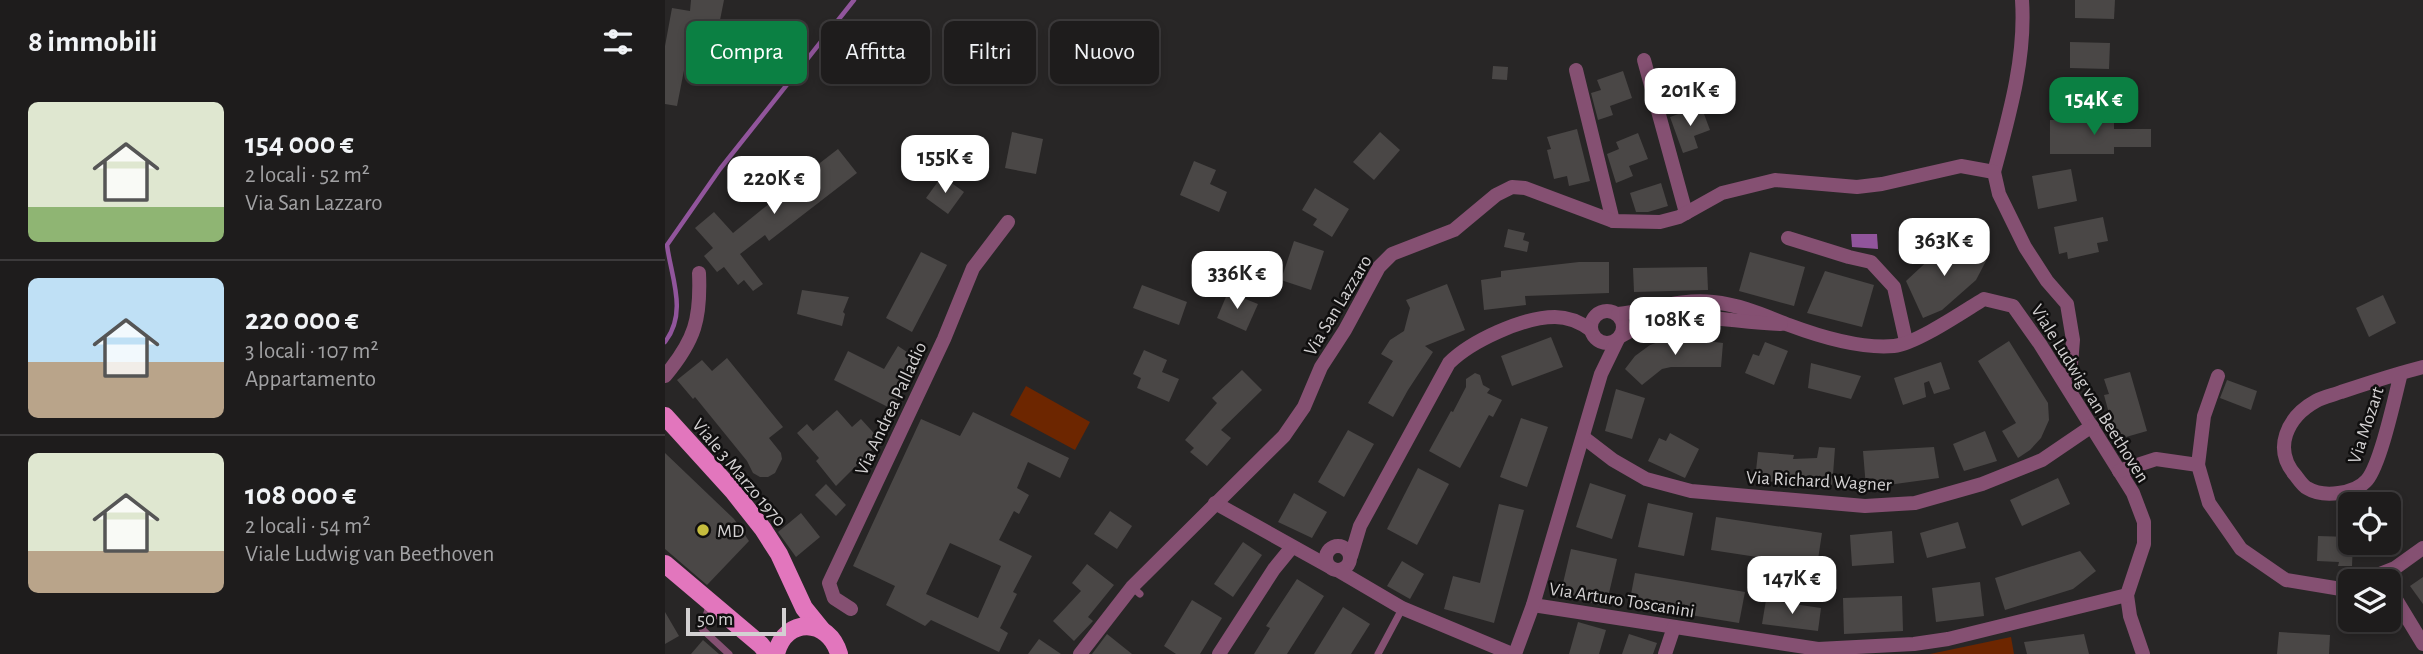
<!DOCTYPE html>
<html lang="it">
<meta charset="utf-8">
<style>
:root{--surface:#1e1c1c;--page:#2b2929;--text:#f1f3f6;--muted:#a1a1a3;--line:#3c3a3b;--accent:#0b8043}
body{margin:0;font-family:"Alegreya Sans",sans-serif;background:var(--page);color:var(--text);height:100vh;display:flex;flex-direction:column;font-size:26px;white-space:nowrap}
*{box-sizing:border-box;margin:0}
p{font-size:23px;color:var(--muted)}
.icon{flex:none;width:38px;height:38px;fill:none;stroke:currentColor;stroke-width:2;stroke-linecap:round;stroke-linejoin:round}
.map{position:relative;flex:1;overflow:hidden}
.sheet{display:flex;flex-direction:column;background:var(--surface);width:665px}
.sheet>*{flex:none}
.hud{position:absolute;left:21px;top:21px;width:665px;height:63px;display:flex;gap:14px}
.controls{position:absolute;left:1673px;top:492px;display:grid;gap:14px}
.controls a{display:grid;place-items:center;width:63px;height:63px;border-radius:10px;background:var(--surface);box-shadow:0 4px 10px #0003,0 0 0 2px var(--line);font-size:35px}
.scale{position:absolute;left:21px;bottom:18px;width:100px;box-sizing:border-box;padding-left:7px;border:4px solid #d3d1d2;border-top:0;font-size:19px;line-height:24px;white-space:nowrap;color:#d3d1d2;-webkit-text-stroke:5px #100f0f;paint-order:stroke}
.price{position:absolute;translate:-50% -60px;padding:0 16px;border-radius:14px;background:#fff;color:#222;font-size:23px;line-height:46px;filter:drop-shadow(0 2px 4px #0008)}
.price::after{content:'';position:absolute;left:50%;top:42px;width:21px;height:16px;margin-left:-10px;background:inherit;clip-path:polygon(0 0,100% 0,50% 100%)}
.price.on{background:var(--accent);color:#fff}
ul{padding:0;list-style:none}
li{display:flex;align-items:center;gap:21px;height:175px;padding:0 28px}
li+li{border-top:2px solid var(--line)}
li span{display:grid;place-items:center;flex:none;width:196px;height:140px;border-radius:10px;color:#555}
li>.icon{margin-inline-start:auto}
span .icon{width:84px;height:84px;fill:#fffc;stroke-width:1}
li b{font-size:30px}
h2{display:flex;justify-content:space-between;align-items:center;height:84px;padding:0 28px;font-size:30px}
.tag{padding:0 24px;border-radius:10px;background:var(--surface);box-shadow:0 4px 10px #0003,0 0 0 2px var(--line);font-size:24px;line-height:63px}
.tag.on{background:var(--accent);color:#fff}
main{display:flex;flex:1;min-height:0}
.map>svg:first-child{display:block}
</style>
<main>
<section class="sheet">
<h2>8 immobili<svg class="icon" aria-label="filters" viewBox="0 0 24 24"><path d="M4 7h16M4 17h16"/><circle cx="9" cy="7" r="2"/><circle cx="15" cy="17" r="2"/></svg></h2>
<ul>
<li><span style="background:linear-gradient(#dfe7d0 75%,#8fb573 0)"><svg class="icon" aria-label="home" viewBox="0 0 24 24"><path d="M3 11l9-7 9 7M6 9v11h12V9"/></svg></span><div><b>154 000 €</b><p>2 locali · 52 m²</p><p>Via San Lazzaro</p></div></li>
<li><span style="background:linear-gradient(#bfe0f5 60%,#b9a48a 0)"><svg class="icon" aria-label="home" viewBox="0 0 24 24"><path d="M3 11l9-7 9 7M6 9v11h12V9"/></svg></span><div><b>220 000 €</b><p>3 locali · 107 m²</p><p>Appartamento</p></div></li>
<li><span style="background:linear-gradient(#dfe7d0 70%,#b9a48a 0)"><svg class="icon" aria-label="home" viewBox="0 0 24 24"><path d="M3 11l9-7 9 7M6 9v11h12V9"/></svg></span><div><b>108 000 €</b><p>2 locali · 54 m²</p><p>Viale Ludwig van Beethoven</p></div></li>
</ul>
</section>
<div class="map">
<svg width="1758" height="654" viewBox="0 0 1758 654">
<rect width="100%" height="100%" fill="#282626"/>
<g fill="#6d2600">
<polygon points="361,386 425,422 410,450 345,415"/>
<polygon points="1346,637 1349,654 1265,654"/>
</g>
<polygon fill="#91559c" points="1186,234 1212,234 1213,249 1187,247"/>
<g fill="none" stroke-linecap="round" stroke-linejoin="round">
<path stroke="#91559c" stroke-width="4.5" d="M 0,342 C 23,312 6,277 2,245 L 55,169 L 189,0"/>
</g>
<g fill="#4a4746" fill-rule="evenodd">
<polygon points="26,0 59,0 47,60 22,55 12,106 0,104 0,46 7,8 25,11"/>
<polygon points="1410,0 1450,0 1449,19 1410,18"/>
<polygon points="1405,42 1445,43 1444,69 1405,68"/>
<polygon points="828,66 843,67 842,80 827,79"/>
<polygon points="958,71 967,98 945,106 948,115 933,120 926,93 936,90 932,80"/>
<polygon points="1036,106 1045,130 1029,136 1033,148 1018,153 1005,117"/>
<polygon points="1449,119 1449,129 1486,129 1486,147 1449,147 1449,154 1385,154 1385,120"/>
<polygon points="912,129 925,181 904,186 902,176 889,179 882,150 886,149 882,137"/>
<polygon points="347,132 378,139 371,174 340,168"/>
<polygon points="715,132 735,150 709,180 688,162"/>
<polygon points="973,133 983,159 964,166 968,176 951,183 942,154 954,149 951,142"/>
<polygon points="173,149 192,173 104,241 100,235 75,254 98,284 88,291 79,280 73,285 59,267 52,272 39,256 48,248 30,228 49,212 68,233 116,194 111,188 136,169 133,164 143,156 151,166"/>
<polygon points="529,161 551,170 545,184 562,192 554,212 515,195"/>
<polygon points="1406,169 1412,201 1373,209 1367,176"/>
<polygon points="277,176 299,192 283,214 261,198"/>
<polygon points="996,183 1003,206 983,212 971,212 965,193"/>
<polygon points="650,188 684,209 667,237 648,225 652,219 637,210"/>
<polygon points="1438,217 1443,241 1432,243 1434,252 1403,259 1402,252 1394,254 1389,227"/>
<polygon points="843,229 860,233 858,240 864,242 862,252 839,247"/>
<polygon points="629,241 659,251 646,290 616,280"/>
<polygon points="1284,241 1321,261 1311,280 1277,310 1258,318 1241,281"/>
<polygon points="256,252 282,265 247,332 221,318"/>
<polygon points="1085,252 1140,267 1129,306 1074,291"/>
<polygon points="914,262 944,262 944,293 860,296 861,305 819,310 816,280 836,277 836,271"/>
<polygon points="1042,267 1043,290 969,292 968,268"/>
<polygon points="1160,271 1209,285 1197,327 1142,313"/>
<polygon points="782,284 800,330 760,346 768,352 743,390 728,417 703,403 728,361 716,354 725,340 739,331 745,308 741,300"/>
<polygon points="477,285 522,302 514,325 468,308"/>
<polygon points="137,290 184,297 178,312 180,314 177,326 132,314"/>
<polygon points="563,292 593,304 581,331 552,318"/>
<polygon points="1718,295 1731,323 1704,337 1691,308"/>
<polygon points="886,337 898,367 847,386 836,356"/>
<polygon points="1018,338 1058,343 1056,367 1006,367 997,369 977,385 960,369 970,356 985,345 1002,339"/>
<polygon points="1344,341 1383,403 1384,420 1376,438 1365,450 1353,458 1337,431 1351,423 1313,361"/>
<polygon points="1100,342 1123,351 1109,385 1080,373 1088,354 1094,356"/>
<polygon points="233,346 248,356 235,377 242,380 227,409 169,380 183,351 219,369"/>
<polygon points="479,350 502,360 497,372 514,379 504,402 472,388 476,378 468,374"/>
<polygon points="62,358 118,427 104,438 116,453 117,459 110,473 103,477 95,477 88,473 82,461 30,397 28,399 12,380 37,360 47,371"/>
<polygon points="1276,362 1285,389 1269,394 1264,381 1259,383 1261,397 1238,405 1229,378"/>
<polygon points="1146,363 1196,376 1186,399 1143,388"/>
<polygon points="577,370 597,390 556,430 566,438 542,466 525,452 529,448 520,440 552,403 547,398"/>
<polygon points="1465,372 1482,431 1447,441 1439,423 1446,421 1439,395 1444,394 1439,379"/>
<polygon points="810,373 815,375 818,385 825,389 822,393 837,400 828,417 824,415 795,468 764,451 786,411 788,412 801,387 801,379"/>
<polygon points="1562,380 1592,391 1586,410 1555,398"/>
<polygon points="951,389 980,398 967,439 940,431"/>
<polygon points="172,410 187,427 196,419 216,441 171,486 151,461 154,458 132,433 142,424 148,431"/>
<path d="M 308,412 L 404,458 L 395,478 L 363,462 L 352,488 L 364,495 L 354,514 L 349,511 L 334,540 L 367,556 L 348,592 L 352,594 L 335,628 L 343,633 L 334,652 L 266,620 L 260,626 L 221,605 L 230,586 L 188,566 L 256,419 L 295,436 ZM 285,543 L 336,566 L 313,618 L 261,594 Z"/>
<polygon points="856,418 883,427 862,487 835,477"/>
<polygon points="683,430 709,444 679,497 653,482"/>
<polygon points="1320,431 1332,461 1299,471 1288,444"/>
<polygon points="1005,433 1034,449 1020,478 983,461 994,438 1001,441"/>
<polygon points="1154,447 1170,448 1167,488 1090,480 1093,452 1129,455 1128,459 1152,458"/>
<polygon points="1269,447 1274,478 1201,488 1198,451"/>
<polygon points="0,453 69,519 84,541 42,585 0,549"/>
<polygon points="753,468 784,484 752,545 722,529"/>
<polygon points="1393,478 1405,504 1357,526 1345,500"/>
<polygon points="925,483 961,495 947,539 911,527"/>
<polygon points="161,484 181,505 171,516 150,495"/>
<polygon points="629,493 662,512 647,538 613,522"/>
<polygon points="983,503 1028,513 1019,556 973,547"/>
<polygon points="834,504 859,510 829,623 779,609 788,576 815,583"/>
<polygon points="445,511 467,526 452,549 429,534"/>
<polygon points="136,513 155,537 131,557 113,532"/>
<polygon points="1051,517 1157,533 1152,566 1046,550"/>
<polygon points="1293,522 1301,548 1262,558 1255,533"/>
<polygon points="1227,531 1229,563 1187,566 1185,535"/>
<polygon points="1653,536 1685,537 1685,542 1688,542 1687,566 1673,566 1674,562 1652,561"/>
<polygon points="578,542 597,555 568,597 549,584"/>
<polygon points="906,549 952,559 941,606 895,596"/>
<polygon points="1415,551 1431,571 1408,589 1340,610 1330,578"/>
<polygon points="737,561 759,574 745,599 722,586"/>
<polygon points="422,564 449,585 423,617 428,621 409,641 388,621 416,591 407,583"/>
<polygon points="970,573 1080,592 1074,623 964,605"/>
<polygon points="1758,577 1758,604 1745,586"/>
<polygon points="632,579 659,596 622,654 589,654 605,628 601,626"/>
<polygon points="1315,582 1319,616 1271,622 1267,588"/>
<polygon points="1237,596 1238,631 1179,634 1178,598"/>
<polygon points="527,600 557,618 535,654 511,654 499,646"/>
<polygon points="1101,600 1156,608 1153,631 1097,624"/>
<polygon points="678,607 705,624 686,654 649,654"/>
<polygon points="0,612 14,636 0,644"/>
<polygon points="913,622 941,630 934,654 904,654"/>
<polygon points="1614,632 1665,635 1664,654 1612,654"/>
<polygon points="442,634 467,654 427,654"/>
<polygon points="964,634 992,643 988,654 957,654"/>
<polygon points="1419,634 1424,654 1362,654 1359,642"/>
<polygon points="374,639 396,654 363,654"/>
<polygon points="38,640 54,654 26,654"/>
</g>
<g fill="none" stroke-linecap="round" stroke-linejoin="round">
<g stroke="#855072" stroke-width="7">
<polyline points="467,587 475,594"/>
<polyline points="45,603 37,629 64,654"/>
<polyline points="713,654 737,609"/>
</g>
<g stroke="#855072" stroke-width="14">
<polyline points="979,60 1021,213"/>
<polyline points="911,70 948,221"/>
<path d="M 1329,172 C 1344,116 1361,58 1357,0"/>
<polyline points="1123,238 1184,257 1206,262 1229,287 1241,341"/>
<circle cx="942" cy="327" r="16"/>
<path d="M 953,314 C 984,311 1015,298 1048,302 C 1077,305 1098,315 1124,325 C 1156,337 1195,349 1229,346 C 1251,344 1299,311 1319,299 L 1348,306 L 1375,344 L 1468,493 L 1479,522 L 1479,544 L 1462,595 L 1465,616 L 1478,654"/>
<path d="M 956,336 C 1009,303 1058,323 1116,324"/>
<path d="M 1736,373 C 1730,396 1716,463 1702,480 C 1690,494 1658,498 1642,488 C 1638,486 1634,480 1631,476 C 1607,449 1622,417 1651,401 C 1658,397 1668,395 1676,392 C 1703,383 1730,374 1758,367"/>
<path d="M 0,376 C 30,340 36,319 34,273"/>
<polyline points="918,437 948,460 981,479 1026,491 1200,506 1250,503 1317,484 1377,460 1427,426"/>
<polyline points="1533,465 1539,416 1553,376"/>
<polyline points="1454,471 1491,459 1533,465 1544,503 1576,549 1621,580 1676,589 1685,585"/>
<polyline points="550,503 663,566"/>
<circle cx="673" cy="558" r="12"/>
<path d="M 686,556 L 695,526 L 784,363 C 806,341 858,317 890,317 C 904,317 915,322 926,330"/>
<polyline points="674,571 737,608 847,654"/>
<polyline points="1697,581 1730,568 1758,548"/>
<polyline points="1724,588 1758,644"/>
<polyline points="868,605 1153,649 1249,644 1283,639 1462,595"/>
<polyline points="186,609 169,598 164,583 279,339 308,268 343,222"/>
<polyline points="415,654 467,587 619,436 639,407 656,367 680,330 714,267 727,254 789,230 831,195 847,187 860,188 948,221 995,222 1014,217 1057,193 1110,180 1192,187 1217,184 1296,166 1329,172 1334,194 1360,247 1382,281 1402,304 1408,340 1406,364 1399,381"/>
<polyline points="554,654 609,569 627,547"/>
<polyline points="850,654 868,605 936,374 953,339"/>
<polyline points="1000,654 1009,627"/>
</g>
<g stroke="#e276bd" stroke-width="18">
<polyline points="0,416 68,491 98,529 114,554 139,608 156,629"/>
<polyline points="0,564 96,645 103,654"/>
<path d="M 111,654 C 120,616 164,618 174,654"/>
</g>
</g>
<circle fill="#c5bc3d" stroke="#100f0f" stroke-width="2.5" cx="38" cy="530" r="7"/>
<g text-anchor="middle" stroke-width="5" stroke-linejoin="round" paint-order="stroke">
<g font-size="19" fill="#d3d1d2" stroke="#100f0f">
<text transform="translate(672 305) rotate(-59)" y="7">Via San Lazzaro</text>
<text transform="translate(1426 393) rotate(58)" y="7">Viale Ludwig van Beethoven</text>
<text transform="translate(225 408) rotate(-65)" y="7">Via Andrea Palladio</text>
<text transform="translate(1700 425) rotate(-72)" y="7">Via Mozart</text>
<text transform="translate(75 472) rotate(50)" y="7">Viale 3 Marzo 1970</text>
<text transform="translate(1154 480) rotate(3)" y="7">Via Richard Wagner</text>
<text transform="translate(957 599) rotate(9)" y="7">Via Arturo Toscanini</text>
</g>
<g font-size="19" fill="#d3d1d2" stroke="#100f0f" text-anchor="start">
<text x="52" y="537">MD</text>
</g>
</g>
</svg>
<div class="controls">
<a><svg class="icon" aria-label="locate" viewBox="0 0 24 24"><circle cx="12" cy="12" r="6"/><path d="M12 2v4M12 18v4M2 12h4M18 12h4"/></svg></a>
<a><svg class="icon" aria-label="layers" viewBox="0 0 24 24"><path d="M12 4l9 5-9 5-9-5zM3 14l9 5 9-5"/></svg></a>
</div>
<div class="scale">50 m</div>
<b class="price" style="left:1025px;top:128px">201K €</b>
<b class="price on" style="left:1429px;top:137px">154K €</b>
<b class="price" style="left:280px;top:195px">155K €</b>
<b class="price" style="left:109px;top:216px">220K €</b>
<b class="price" style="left:1279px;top:278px">363K €</b>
<b class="price" style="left:572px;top:311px">336K €</b>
<b class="price" style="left:1010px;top:357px">108K €</b>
<b class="price" style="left:1127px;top:616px">147K €</b>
<div class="hud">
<a class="tag on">Compra</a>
<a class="tag">Affitta</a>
<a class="tag">Filtri</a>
<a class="tag">Nuovo</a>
</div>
</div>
</main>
